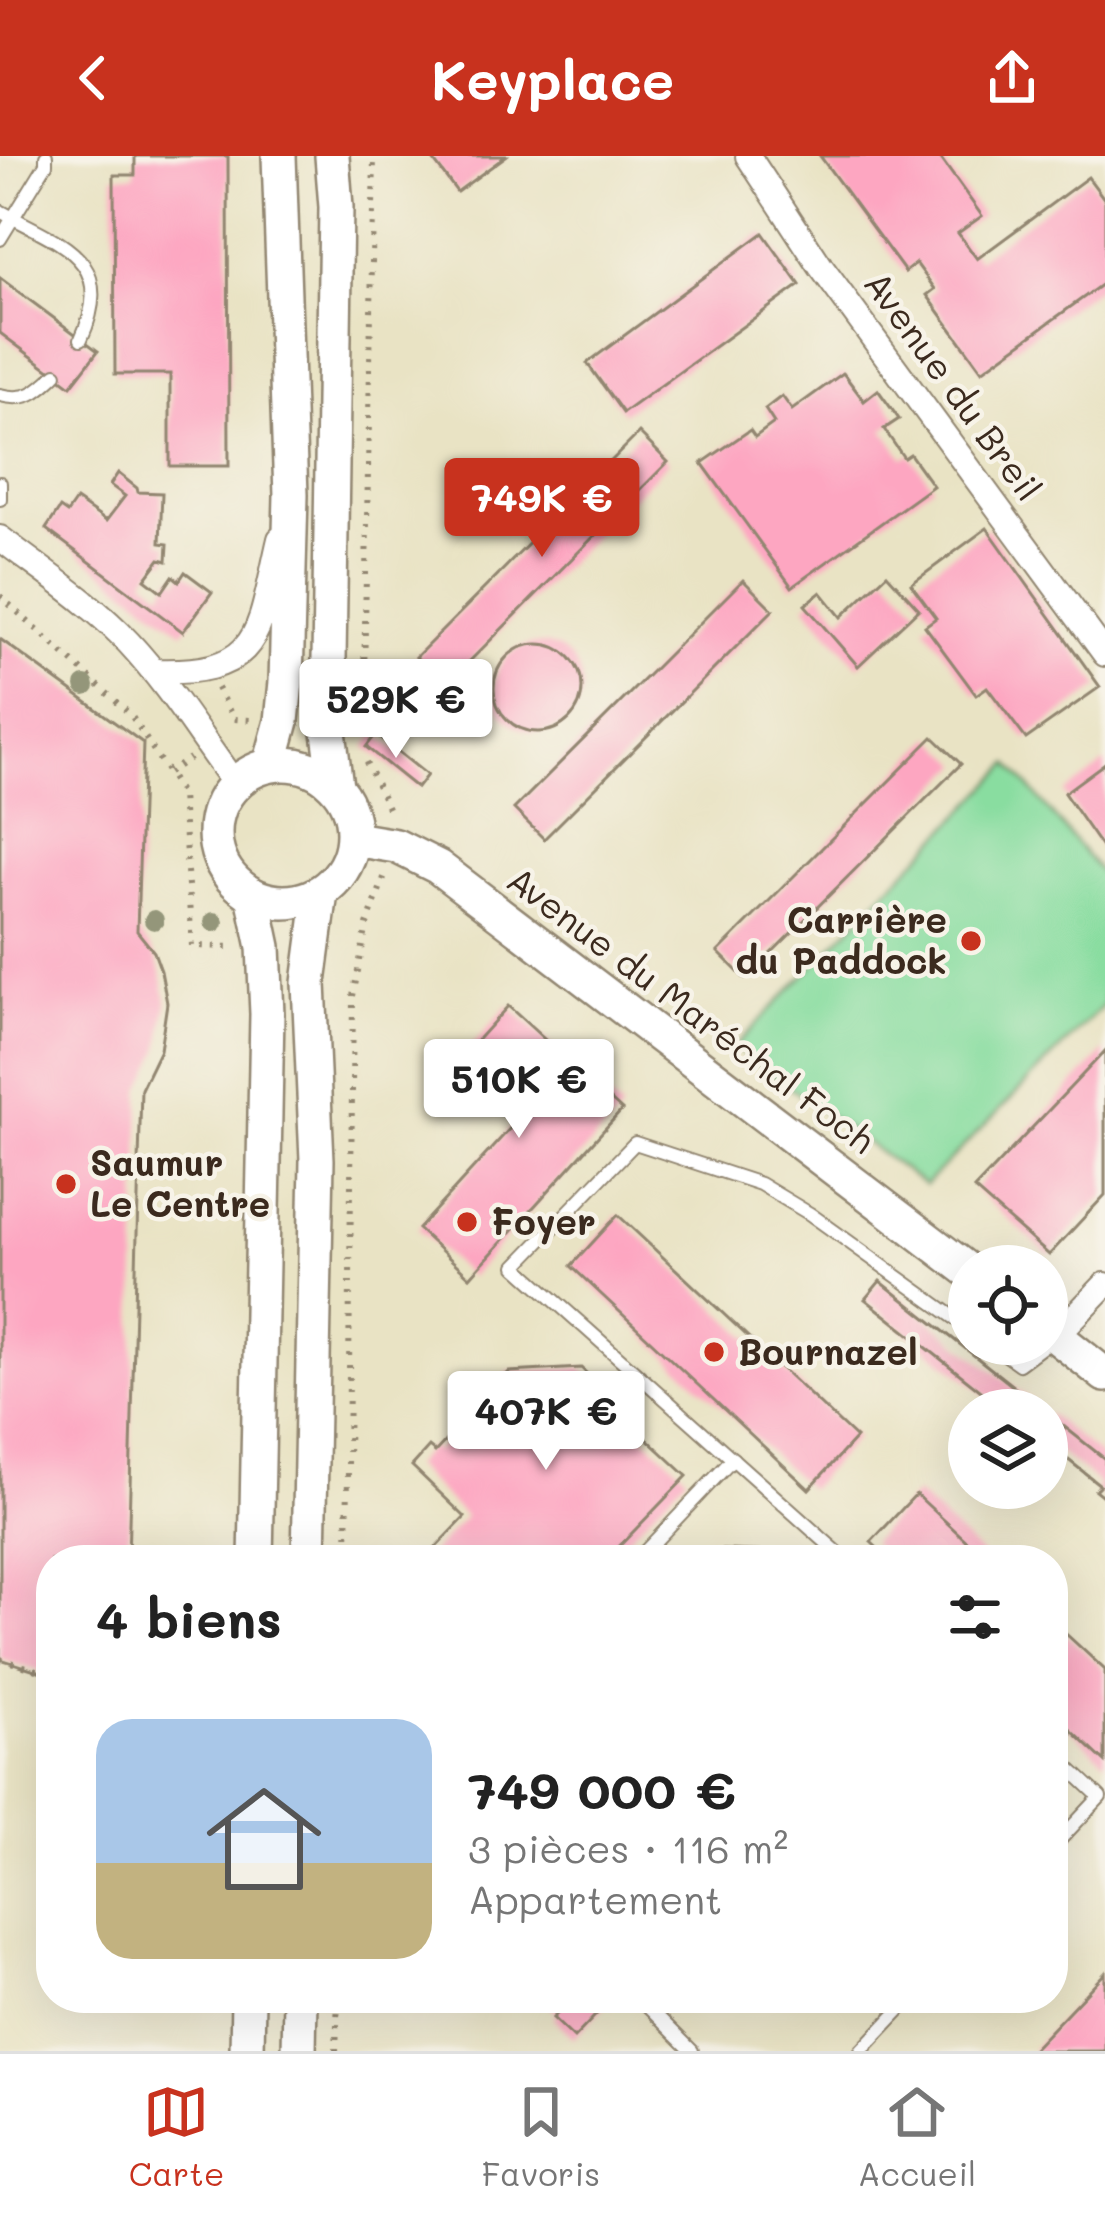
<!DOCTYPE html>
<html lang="fr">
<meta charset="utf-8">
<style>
:root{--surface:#fff;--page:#f2f2f2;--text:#222;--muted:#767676;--line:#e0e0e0;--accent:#c8321e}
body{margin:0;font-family:Mali,sans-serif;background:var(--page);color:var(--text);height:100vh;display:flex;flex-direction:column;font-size:45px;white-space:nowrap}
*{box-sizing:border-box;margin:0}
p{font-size:39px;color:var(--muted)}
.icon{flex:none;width:66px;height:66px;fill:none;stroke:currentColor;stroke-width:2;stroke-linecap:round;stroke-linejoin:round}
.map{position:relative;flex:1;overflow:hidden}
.panel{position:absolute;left:36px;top:1389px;width:1032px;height:468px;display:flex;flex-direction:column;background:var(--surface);border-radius:48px;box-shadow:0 12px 48px #0002}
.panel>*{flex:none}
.tools{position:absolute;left:948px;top:1089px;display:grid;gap:24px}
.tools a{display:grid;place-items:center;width:120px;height:120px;border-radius:50%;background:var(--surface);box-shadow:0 12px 48px #0002;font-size:60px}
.price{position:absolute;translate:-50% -102px;padding:0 27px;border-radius:12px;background:#fff;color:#222;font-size:39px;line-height:78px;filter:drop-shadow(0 3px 6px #0008)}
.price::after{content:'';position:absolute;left:50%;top:72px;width:36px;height:27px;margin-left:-18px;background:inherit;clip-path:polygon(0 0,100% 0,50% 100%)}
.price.selected{background:var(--accent);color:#fff}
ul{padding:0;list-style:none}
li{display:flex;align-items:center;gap:36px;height:300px;padding:0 60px}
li+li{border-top:3px solid var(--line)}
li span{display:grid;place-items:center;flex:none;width:336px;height:240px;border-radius:36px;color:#555}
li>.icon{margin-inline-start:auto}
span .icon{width:144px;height:144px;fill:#fffc;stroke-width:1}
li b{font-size:51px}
h2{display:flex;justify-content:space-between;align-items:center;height:144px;padding:0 60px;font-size:51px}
header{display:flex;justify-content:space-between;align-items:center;height:156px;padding:0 60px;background:var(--accent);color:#fff;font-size:54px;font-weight:800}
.menu{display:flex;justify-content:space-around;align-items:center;height:168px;border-top:3px solid var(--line);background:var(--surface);font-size:33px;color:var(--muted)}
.menu a{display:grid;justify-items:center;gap:6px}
.menu .selected{color:var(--accent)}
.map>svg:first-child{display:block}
</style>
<header><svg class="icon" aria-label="back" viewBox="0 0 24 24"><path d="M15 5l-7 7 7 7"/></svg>Keyplace<svg class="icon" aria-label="share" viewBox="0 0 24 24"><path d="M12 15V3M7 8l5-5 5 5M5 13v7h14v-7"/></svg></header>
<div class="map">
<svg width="1105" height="1895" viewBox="0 0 1105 1895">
<rect width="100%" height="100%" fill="#f7f3e8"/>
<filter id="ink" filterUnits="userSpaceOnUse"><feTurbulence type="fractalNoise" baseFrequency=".00833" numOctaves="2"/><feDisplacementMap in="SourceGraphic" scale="24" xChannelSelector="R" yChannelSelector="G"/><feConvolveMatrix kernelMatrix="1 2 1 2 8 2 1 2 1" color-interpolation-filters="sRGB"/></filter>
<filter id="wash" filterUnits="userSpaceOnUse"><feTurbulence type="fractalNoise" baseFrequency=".004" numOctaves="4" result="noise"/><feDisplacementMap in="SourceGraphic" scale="48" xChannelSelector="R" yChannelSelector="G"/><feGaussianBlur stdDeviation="2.7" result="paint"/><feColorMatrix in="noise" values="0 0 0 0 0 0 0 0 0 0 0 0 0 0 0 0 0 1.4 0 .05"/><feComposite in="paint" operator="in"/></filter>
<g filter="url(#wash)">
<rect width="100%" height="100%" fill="#e9e3c4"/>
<polygon fill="#89dda0" stroke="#62845f" stroke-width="3" points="1010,608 1105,722 1105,848 925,1029 734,891"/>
<g id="blocks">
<g fill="#fda6c1">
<polygon points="135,0 228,0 229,310 170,310 170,218 115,218 114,19 135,19"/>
<polygon points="430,0 506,0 457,36"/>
<polygon points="820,0 939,0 982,60 958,77 977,103 1088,21 1105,44 1105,126 982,215 927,139 935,133 916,107 905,116"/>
<polygon points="763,77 800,129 623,257 587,207"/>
<polygon points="0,122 98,195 71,230 0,177"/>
<polygon points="843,217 864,245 878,234 899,263 884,273 904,302 910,298 933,330 792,431 702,307 750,274 755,281 774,267 765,253 782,240 792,254"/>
<polygon points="639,277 668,306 445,530 416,501"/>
<polygon points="118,317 137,332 138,336 162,337 160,387 168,388 167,405 160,403 145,423 162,436 173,420 179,425 185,416 212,436 183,476 46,373 60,352 67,357 76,344 106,365 125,340 110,329"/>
<polygon points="987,372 1100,531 1026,583 987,531 976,539 925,470 936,462 911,428"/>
<polygon points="887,418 919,453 858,510 805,449 821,436 841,461"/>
<polygon points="743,424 773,454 544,683 514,653"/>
<polygon points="0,483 143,587 137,775 154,796 161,815 167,847 160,894 141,933 128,1404 51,1404 51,1519 0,1503"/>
<circle cx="538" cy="532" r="44"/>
<polygon points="376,578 427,619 417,632 366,591"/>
<polygon points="933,581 961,608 745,823 718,796"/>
<polygon points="1105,607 1105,696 1064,637"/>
<polygon points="508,850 622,954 470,1121 418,1073 524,957 462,901"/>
<polygon points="1105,895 1105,1039 1049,1099 974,1033"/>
<polygon points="618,1059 856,1282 809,1333 571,1110"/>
<polygon points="880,1125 1043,1254 1005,1254 865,1143"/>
<polygon points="581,1212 606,1236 602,1241 687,1320 606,1404 424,1404 465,1361 412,1310 429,1291 435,1296 509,1216"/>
<polygon points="1047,1257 1105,1303 1105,1342 1095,1334 1100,1329 1047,1287"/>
<polygon points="916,1338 987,1404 890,1404 871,1386"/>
<polygon points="1053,1466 1105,1514 1105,1606 1053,1557"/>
<polygon points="1105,1817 1105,1895 1031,1895"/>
<polygon points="541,1842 612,1842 574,1882 553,1862 558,1857"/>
</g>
</g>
</g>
<g filter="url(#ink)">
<use href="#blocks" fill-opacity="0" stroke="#928671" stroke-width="3"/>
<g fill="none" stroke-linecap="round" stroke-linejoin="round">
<g stroke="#928671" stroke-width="16">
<g id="lane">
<path d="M 0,55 C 60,88 118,102 81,183"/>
<polyline points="0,83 46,8 46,0"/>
<path d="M 0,239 C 27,246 37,236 56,218"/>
<polyline points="0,327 0,343"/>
<polyline points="991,1188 1019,1208 1046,1188"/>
<polyline points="643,1397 816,1404"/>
<polyline points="637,1404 733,1303"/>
<polyline points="846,1404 516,1110 635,987 760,1028 810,1058 969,1172"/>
<polyline points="1053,1597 1100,1641 1053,1691"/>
<polyline points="639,1842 692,1895"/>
<polyline points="861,1895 911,1842"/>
</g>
</g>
<g stroke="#928671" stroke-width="28">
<g id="street">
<polyline points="748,0 821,111 1105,498"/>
<path d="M 0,382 C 44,416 92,447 129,487 C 169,530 200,581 235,628"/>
<path d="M 154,515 C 265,519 258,475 280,383"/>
<polyline points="1056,1180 1105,1129"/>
</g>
</g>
<g stroke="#928671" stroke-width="38">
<g id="secondary">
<polyline points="332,0 336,51 328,568 336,630"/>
<circle cx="284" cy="677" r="69"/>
<polyline points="270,609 282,565 286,526 291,339 279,0"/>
<polyline points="354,683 396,690 438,711 969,1115"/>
<polyline points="253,739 264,791 267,858 256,1404"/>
<polyline points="1047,1173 1105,1219"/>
<polyline points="309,1404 317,1004 309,827 321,736"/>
<polyline points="247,1895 248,1842"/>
<polyline points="299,1895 300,1842"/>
</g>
</g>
<g stroke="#928671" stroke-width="6" stroke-dasharray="3 9" stroke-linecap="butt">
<polyline points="0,440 131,559 182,639 192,790 233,791"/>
<polyline points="217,532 234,563 251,564"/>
<polyline points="363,575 374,0"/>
<polyline points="366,606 391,658"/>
<polyline points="168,617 190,602"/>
<polyline points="347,1404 353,840 367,769 386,716"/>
<polyline points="0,1503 51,1518"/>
<polyline points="336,1895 338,1842"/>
</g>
<use href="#lane" stroke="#fff" stroke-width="12"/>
<use href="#street" stroke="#fff" stroke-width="24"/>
<use href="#secondary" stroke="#fff" stroke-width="33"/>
</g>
<g fill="#94967a">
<circle cx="85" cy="530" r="10"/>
<circle cx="154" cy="764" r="10"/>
<circle cx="214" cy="766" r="10"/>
</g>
</g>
<g fill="#c8321e" stroke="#f7f3e8" stroke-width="4.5">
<circle cx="971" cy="785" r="12"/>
<circle cx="66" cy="1028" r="12"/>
<circle cx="467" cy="1066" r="12"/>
<circle cx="714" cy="1196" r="12"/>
</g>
<g text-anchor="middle" stroke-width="9" stroke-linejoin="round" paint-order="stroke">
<g font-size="36" fill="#3b2a1e" stroke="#f7f3e8">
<text transform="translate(953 230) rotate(54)" y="13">Avenue du Breil</text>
<text transform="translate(691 854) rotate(37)" y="13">Avenue du Maréchal Foch</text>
</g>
<g font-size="36" font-weight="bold" fill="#3b2a1e" stroke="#f7f3e8" text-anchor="start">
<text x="947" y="777" text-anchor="end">Carrière<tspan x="947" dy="41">du Paddock</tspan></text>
<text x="90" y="1020">Saumur<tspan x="90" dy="41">Le Centre</tspan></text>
<text x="491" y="1079">Foyer</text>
<text x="738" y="1209">Bournazel</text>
</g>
</g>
</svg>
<div class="tools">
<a><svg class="icon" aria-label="locate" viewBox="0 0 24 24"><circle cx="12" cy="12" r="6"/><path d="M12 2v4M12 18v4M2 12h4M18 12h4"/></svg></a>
<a><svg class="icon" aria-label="layers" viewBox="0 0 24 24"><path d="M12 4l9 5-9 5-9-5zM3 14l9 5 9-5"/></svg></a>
</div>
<b class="price selected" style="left:542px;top:404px">749K €</b>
<b class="price" style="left:396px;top:605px">529K €</b>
<b class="price" style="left:519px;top:985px">510K €</b>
<b class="price" style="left:546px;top:1317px">407K €</b>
<section class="panel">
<h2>4 biens<svg class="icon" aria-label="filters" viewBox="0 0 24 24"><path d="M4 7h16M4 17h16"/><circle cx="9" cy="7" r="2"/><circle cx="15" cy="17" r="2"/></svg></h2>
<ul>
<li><span style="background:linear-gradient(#a9c7e8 60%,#c2b280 0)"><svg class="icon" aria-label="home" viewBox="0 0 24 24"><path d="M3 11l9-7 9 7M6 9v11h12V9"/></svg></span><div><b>749 000 €</b><p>3 pièces · 116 m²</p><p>Appartement</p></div></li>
</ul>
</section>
</div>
<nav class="menu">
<a class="selected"><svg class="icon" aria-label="map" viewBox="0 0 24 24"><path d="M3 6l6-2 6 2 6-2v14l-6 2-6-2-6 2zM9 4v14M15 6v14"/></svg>Carte</a>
<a><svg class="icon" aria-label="saved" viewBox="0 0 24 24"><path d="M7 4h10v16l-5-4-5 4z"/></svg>Favoris</a>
<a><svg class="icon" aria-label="home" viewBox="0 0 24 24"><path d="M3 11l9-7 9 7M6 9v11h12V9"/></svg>Accueil</a>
</nav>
